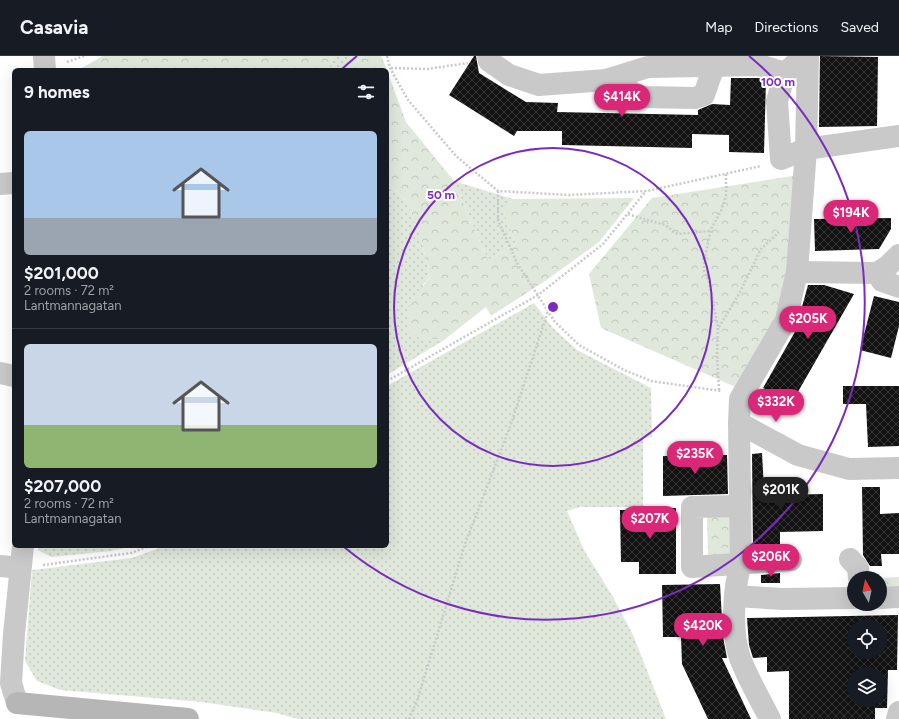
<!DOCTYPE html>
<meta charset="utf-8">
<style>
:root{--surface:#171b24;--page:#242831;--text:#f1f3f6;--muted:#9ea1a6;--line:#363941;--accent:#db2777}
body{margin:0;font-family:Figtree,sans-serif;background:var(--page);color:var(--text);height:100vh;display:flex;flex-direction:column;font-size:15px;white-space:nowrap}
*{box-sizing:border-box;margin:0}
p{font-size:13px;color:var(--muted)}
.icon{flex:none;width:22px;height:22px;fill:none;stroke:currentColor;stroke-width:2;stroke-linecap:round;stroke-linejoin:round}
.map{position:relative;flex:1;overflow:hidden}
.sheet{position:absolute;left:12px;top:12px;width:377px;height:480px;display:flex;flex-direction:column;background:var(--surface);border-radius:6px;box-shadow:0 4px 16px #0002}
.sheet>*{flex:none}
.needle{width:26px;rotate:351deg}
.fabs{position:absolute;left:847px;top:515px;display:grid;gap:8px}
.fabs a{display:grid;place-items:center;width:40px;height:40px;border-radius:50%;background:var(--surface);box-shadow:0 4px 16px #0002;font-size:20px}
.price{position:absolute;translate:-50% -34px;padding:0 9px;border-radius:14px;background:var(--accent);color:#fff;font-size:13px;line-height:26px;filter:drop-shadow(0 1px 2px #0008)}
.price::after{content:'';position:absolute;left:50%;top:24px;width:12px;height:9px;margin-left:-6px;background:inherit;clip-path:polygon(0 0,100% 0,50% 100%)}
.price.current{background:#222;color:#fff}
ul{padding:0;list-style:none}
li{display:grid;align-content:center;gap:8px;height:212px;padding:0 12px}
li+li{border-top:1px solid var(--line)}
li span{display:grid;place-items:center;height:124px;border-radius:6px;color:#555}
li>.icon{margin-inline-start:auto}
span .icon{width:72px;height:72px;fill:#fffc;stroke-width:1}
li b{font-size:17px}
h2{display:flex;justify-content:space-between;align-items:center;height:48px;padding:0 12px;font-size:17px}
header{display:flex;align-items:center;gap:24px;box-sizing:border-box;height:56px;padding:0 20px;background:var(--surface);border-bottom:1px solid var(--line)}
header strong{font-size:19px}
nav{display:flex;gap:22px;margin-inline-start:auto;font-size:14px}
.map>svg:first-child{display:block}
</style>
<header>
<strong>Casavia</strong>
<nav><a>Map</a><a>Directions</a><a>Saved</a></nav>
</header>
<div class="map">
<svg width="899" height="663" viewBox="0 0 899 663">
<defs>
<pattern id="grass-dots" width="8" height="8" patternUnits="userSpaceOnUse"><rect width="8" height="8" fill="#dfe8db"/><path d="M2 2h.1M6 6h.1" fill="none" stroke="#c0c7bc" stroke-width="1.8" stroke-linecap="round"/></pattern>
<pattern id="forest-crowns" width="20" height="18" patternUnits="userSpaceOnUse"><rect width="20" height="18" fill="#dfe8db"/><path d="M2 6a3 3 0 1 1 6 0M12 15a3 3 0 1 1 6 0" fill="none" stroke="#c0c7bc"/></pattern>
<pattern id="building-cross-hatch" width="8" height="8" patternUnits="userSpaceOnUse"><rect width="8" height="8" fill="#131313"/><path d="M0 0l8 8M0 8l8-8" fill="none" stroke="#363636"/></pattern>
</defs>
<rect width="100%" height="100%" fill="#fff"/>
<g fill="url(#grass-dots)">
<polygon points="332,0 362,0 349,14 329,14"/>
<polygon points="454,125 513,143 504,156 516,188 488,204"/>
<polygon points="387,126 407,146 422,186 430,220 423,229 420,282 444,284 387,319"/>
<polygon points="534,247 553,272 577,294 651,332 652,381 643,382 643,451 580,451 567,455 584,494 613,541 633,579 666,663 298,663 277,657 202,646 60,634 37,625 25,605 32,514 132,502 165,490 387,490 387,330"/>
<polygon points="39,490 133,490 111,495 51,501 38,494"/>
</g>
<g fill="url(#forest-crowns)">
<polygon points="103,0 332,0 329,14 78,14"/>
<polygon points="362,0 381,0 387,14 349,14"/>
<polygon points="387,15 406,66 454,125 488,204 516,188 504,156 513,143 634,142 599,186 545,225 491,260 486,251 444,284 419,282 408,276 409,251 430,220 422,186 407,146 387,126"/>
<polygon points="811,117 800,231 738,332 601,272 589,218 652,142"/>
<polygon points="707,460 732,460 733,499 708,499"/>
<polygon points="899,521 899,536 880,536 880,522 876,522"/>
</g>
<g fill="url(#building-cross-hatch)" fill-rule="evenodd">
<polygon points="474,0 476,0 479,17 526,46 558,47 557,56 698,59 698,54 712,48 730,49 731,22 760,22 766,24 764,97 729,96 729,79 692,78 692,92 562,89 562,75 517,75 514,80 449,39"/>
<polygon points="820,0 878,1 877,70 819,71"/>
<polygon points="891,162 891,173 879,193 815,195 814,163"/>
<polygon points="808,229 824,229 854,238 791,348 763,332 808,253 802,251"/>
<polygon points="874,240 899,246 899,270 891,302 860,294"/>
<polygon points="843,330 899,330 899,390 868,391 866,348 843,348"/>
<polygon points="762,397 764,433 779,433 779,439 823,438 823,475 780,476 780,492 753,492 752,398"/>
<polygon points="727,399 728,438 663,440 663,400"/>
<polygon points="862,431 880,431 880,458 899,457 899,498 881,498 882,510 870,510 863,499"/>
<polygon points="638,452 676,452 676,518 639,518 639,506 621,506 620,454 638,454"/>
<polygon points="780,517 780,527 761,527 761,519"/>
<polygon points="720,528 723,581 727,602 722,602 751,663 708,663 682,608 681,581 663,581 662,529"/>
<path d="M 898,559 L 897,614 L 888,614 L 887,652 L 875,652 L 875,663 L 789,663 L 789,615 L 767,616 L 767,601 L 753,602 L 749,589 L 747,562 ZM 854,570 L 880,570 L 880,596 L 854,596 ZM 854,618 L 880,618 L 880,644 L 854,644 Z"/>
</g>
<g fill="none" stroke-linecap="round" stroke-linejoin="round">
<g stroke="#c9c9c9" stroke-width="2.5" stroke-dasharray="2 2" stroke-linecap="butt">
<polyline points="387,0 390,12 408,44 456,100 498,135 569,139 647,135 761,110"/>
<polyline points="67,6 84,0"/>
<polyline points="391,12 427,13 468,7"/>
<polyline points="498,135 498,164 517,207 555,266 579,289 624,314 651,325 721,335"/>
<path d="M 628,158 C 640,162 650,165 662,168 C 669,170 672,176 678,178 L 710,175"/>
<polyline points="719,271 739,238 761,193 779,176"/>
<polyline points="387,325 538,239 603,188 646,135"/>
<polyline points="719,334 717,298 718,271 709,226 704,214 704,205 711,173 721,155 726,140 726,118"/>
<polyline points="43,509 131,497 149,490"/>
<polyline points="409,663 417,645 465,488 511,368 548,255"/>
</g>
<g stroke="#c9c9c9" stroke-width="22">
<polyline points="44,0 45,14"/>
<polyline points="488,0 489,5 509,19 539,29 606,24 648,11 759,9 785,17"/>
<polyline points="808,0 806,93 797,216 786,264 740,343 739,367 798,399 849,413 899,412"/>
<polyline points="796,7 785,17 777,45 781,103 806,93 899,80"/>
<polyline points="606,24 642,41 695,42 704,39 714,10"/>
<polyline points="0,128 14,127"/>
<polyline points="797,216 877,217 888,210 899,199"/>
<polyline points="877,217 882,225 899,231"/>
<polyline points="0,317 14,320"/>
<path d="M 739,367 L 741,508 C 733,533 731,577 740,602 C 748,623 760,643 770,663"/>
<polyline points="739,450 692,451 692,511 791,504"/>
<polyline points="850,503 858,512 859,522"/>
<polyline points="0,510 20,512"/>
<polyline points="735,540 782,543 854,542"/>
<polyline points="880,542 899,541"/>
<polyline points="17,647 11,627 14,578 23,490"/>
<polyline points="897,663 899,656"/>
</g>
<polyline stroke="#b6b6b6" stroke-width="22" points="17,647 188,663"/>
</g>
<g fill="none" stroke="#7b2cbf" stroke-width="2">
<circle cx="553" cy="251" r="159"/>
<path d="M342 13A318 318 0 0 1 357 0M749 0A318 318 0 1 1 344 491"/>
</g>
<circle cx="553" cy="251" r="6" fill="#7b2cbf" stroke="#fff" stroke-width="2"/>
<g font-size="12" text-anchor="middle" font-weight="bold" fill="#7b2cbf" stroke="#fff" stroke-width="4" stroke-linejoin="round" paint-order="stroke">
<text x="778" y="30">100 m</text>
<text x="441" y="143">50 m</text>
</g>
</svg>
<div class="fabs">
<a><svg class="needle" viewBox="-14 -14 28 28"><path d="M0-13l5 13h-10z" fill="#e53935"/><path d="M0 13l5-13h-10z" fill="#9ea1a6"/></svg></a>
<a><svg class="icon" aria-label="locate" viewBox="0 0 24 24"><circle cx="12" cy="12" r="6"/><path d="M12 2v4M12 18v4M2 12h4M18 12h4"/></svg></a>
<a><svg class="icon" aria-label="layers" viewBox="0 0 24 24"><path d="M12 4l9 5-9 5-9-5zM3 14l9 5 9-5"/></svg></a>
</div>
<b class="price" style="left:622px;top:62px">$414K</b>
<b class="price" style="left:851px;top:178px">$194K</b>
<b class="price" style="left:808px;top:284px">$205K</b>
<b class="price" style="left:776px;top:367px">$332K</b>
<b class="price" style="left:695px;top:419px">$235K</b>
<b class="price current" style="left:781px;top:455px">$201K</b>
<b class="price" style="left:650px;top:484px">$207K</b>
<b class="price" style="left:771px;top:522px">$206K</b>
<b class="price" style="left:703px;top:591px">$420K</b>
<section class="sheet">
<h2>9 homes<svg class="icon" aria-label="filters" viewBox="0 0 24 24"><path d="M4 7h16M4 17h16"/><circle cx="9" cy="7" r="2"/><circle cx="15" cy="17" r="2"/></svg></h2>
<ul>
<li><span style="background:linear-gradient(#a9c7e8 70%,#9aa5b1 0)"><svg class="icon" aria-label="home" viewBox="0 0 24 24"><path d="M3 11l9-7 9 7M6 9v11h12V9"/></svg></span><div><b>$201,000</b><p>2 rooms · 72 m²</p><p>Lantmannagatan</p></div></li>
<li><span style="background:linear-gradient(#c9d6e8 65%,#8fb573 0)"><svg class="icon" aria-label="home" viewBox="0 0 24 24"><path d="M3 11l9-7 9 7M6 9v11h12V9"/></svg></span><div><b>$207,000</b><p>2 rooms · 72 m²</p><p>Lantmannagatan</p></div></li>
</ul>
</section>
</div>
